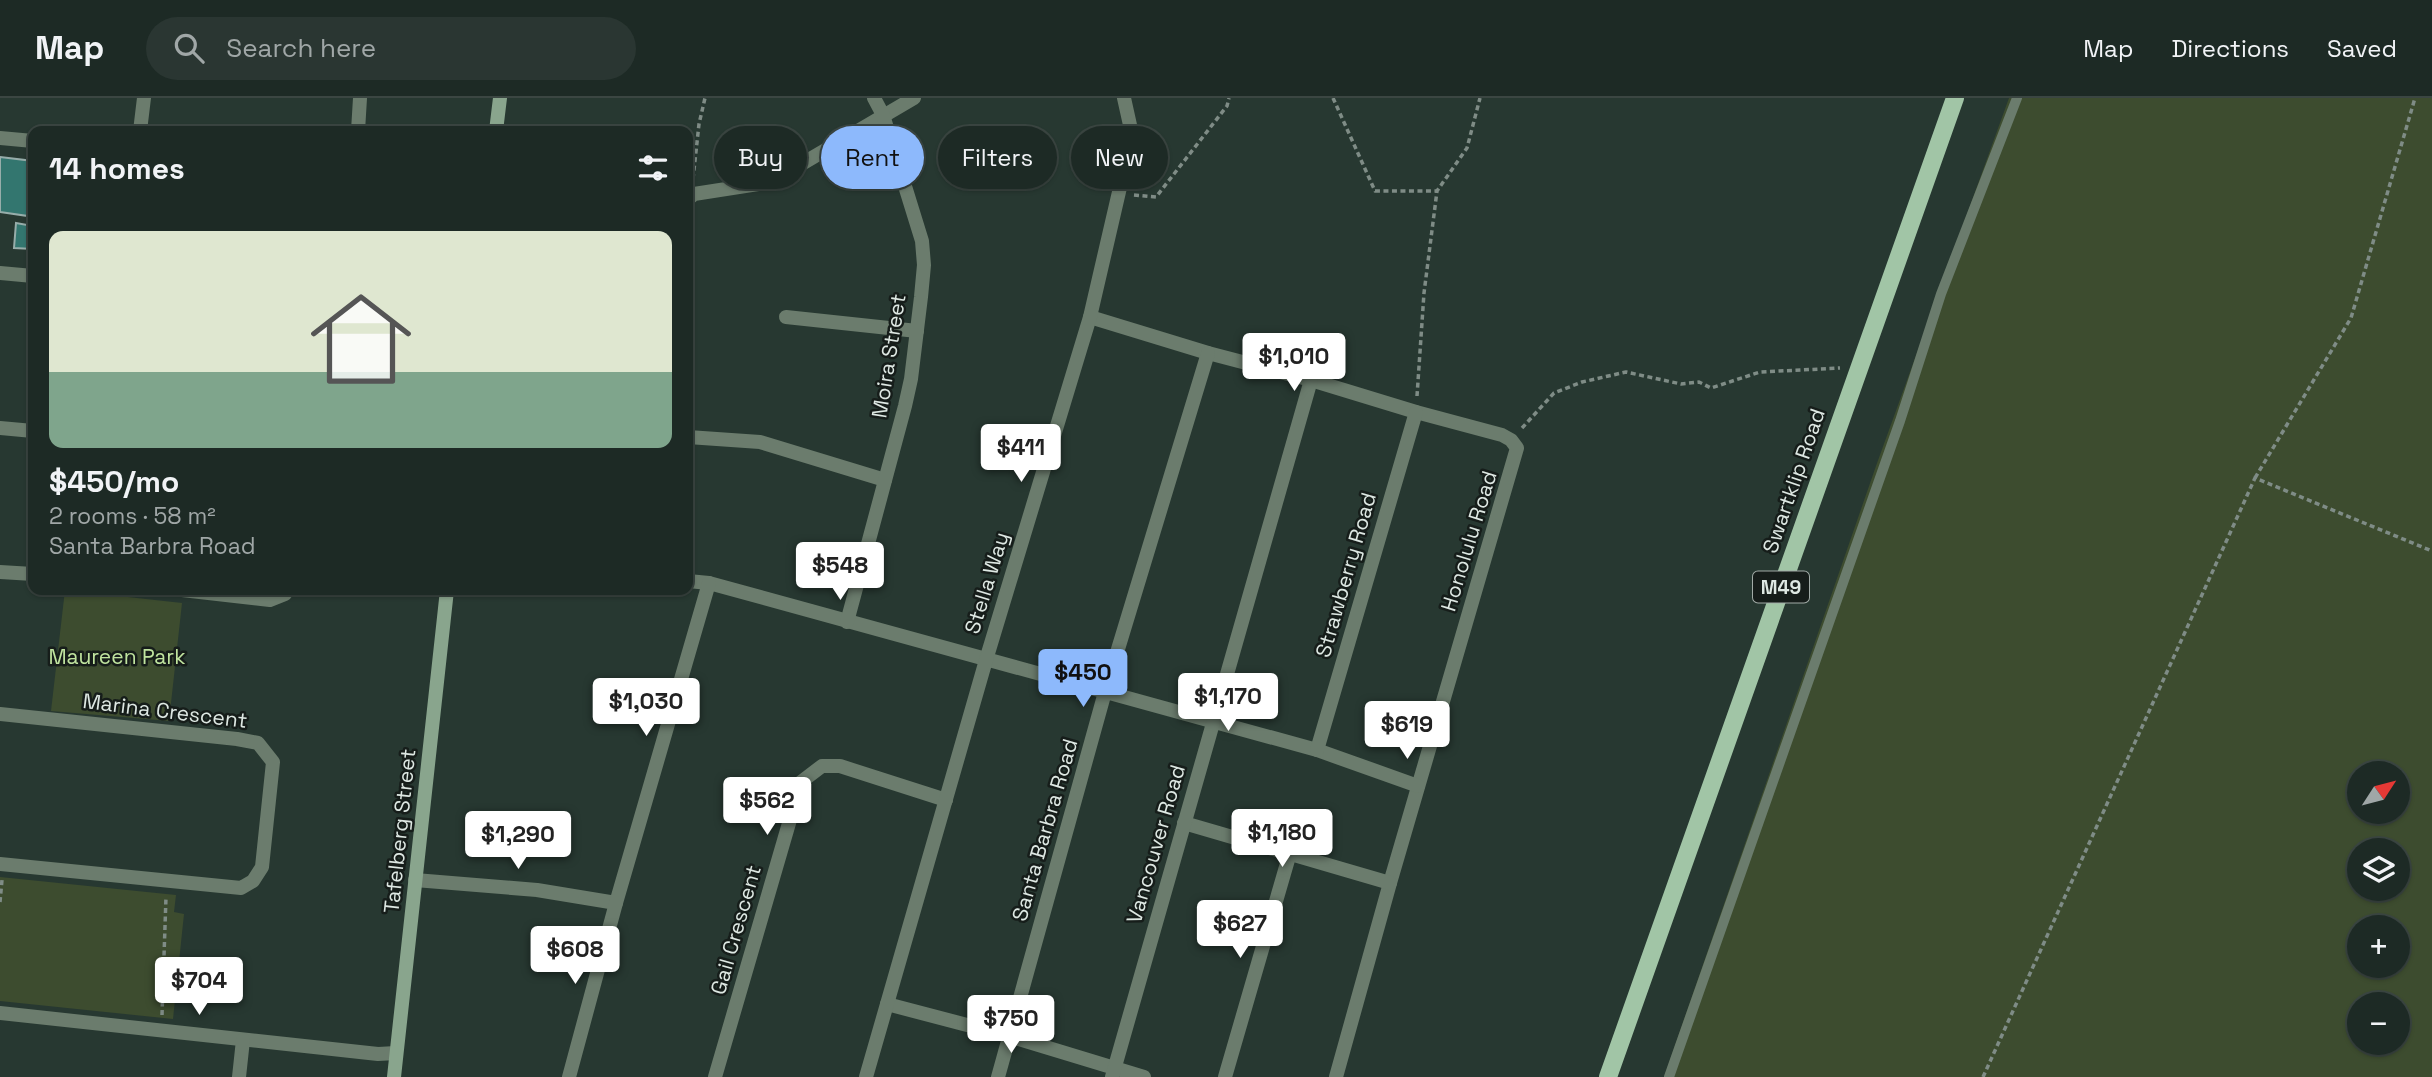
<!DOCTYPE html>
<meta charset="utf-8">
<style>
:root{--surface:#1d2a25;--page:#2a3632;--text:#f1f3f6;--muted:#a0a7a7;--line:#3b4642;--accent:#8db9fc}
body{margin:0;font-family:"Space Grotesk",sans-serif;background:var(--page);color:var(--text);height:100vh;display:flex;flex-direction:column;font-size:26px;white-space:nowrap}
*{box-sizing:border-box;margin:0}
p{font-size:23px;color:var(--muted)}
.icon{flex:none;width:38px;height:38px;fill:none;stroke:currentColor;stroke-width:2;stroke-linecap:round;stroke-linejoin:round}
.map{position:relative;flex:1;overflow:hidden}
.details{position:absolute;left:28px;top:28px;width:665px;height:469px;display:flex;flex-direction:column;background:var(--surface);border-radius:14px;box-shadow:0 2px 5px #0004,0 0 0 2px var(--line)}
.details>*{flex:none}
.banner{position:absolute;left:714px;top:28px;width:665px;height:63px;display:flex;gap:14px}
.needle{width:46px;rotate:54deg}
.controls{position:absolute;left:2347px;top:663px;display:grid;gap:14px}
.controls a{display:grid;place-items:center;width:63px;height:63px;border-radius:50%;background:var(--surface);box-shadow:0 2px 5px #0004,0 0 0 2px var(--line);font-size:35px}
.price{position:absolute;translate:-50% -60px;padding:0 16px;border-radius:7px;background:#fff;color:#222;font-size:23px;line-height:46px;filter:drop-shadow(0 2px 4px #0008)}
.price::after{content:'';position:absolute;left:50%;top:42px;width:21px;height:16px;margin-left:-10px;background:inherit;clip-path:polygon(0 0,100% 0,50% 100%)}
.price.selected{background:var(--accent);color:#111}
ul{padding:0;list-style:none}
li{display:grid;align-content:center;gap:14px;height:371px;padding:0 21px}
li+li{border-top:2px solid var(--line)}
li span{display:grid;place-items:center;height:217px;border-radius:14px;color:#555}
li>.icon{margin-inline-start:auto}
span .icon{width:126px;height:126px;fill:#fffc;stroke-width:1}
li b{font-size:30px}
h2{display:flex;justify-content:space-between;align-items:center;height:84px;padding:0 21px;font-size:30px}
.chip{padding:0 24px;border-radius:32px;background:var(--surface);box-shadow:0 2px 5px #0004,0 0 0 2px var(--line);font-size:24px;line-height:63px}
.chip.selected{background:var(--accent);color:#111}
header{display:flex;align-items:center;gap:42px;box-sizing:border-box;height:98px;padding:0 35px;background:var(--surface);border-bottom:2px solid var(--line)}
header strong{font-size:33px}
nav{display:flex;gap:38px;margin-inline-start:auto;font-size:24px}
.search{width:490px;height:63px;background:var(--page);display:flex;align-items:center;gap:18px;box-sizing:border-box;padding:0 24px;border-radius:38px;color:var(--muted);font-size:26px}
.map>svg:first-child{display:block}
</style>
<header>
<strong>Map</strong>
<div class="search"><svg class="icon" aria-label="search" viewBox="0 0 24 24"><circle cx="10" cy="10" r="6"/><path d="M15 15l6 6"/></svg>Search here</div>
<nav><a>Map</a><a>Directions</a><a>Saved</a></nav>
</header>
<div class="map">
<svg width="2432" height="979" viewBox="0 0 2432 979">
<rect width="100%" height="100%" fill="#273831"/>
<g fill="#3d4c2f" fill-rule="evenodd">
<path d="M 2009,0 L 2432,0 L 2432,979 L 1664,979 L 1876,368 ZM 2359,676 L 2398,676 L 2398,714 L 2359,714 ZM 2359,752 L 2398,752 L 2398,791 L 2359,791 ZM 2359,830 L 2398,830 L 2398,868 L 2359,868 ZM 2359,906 L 2398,906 L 2398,945 L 2359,945 Z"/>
<polygon points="65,492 182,505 169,623 51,613"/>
<polygon points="0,779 176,797 174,814 184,816 173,921 0,903"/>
</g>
<g fill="#33766f" stroke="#97adaa" stroke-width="2">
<polygon points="0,59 33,63 33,97 31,97 28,118 0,114"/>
<polygon points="16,125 33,128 33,151 14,150"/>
</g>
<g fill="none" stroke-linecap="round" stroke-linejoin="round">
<g stroke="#7f8c86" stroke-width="3.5" stroke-dasharray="5 3.5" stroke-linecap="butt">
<polyline points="1333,0 1375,93 1437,93"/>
<polyline points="693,81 699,26 705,0"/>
<polyline points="1134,97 1156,99 1227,8 1229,0"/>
<polyline points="1417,298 1424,195 1437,93 1467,50 1480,0"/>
<polyline points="1522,330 1554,295 1582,284 1626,274 1681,286 1699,284 1711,290 1760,274 1840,270"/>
<polyline points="2255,380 2351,220 2415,0"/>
<polyline points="0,804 2,782"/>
<polyline points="162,917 166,799"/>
<polyline points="1983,979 2255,380 2432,453"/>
</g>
<polyline stroke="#6b7c6d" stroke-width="10" points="1669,979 1900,323 1941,196 2017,0"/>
<g stroke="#6b7c6d" stroke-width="14">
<polyline points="140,33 144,0"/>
<polyline points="358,33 360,0"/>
<polyline points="0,40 33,43"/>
<polyline points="688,101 694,96 771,84 914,0"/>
<polyline points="0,175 33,178"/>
<polyline points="786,219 917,233"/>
<polyline points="1090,219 1208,255 1311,282 1416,314 1502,337 1511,342 1517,350 1390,785 1336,979"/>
<polyline points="0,330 33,333"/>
<polyline points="688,339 760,344 885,382"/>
<polyline points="0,474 33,476"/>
<polyline points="688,483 709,485 1317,652 1418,688"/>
<polyline points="182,492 270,502 285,496 287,492"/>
<polyline points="847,524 905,308 911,281 921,199 924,167 922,143 883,17 874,0"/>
<polyline points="0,616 237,641 258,645 273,664 262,769 253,783 241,790 0,766"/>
<polyline points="1317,652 1416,314"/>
<polyline points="1184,725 1390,785"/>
<polyline points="415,782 537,792 616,805"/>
<polyline points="887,906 1009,938 1144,979"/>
<polyline points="0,915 378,956 396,955"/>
<polyline points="239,979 243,942"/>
<polyline points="569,979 616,805 709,485"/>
<polyline points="715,979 801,684 822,668 840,668 946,702"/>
<polyline points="866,979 986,562 1090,219 1128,55 1130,27 1124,0"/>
<polyline points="998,979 1105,594 1208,255"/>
<polyline points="1112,979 1311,282"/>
<polyline points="1225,979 1290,755"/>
</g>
<g stroke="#89a58d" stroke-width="14">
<polyline points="496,33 500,0"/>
<polyline points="394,979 447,492"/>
</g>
<polyline stroke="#a1c5a6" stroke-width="18" points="1608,979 1955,0"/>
</g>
<g text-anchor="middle" stroke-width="5" stroke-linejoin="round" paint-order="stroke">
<rect fill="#161d1a" stroke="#a2aba7" stroke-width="2" x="1753" y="473.5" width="56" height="31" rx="5"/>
<g font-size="19" font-weight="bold" fill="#dee8e3">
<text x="1781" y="496">M49</text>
</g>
<g font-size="21" fill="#dee8e3" stroke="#161d1a">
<text transform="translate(889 258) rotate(-81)" y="7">Moira Street</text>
<text transform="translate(1794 383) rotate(-71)" y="7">Swartklip Road</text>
<text transform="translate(1469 443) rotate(-73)" y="7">Honolulu Road</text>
<text transform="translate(1346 477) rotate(-74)" y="7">Strawberry Road</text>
<text transform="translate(987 485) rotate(-73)" y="7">Stella Way</text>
<text transform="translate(165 613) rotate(7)" y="7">Marina Crescent</text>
<text transform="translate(1045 732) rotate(-74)" y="7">Santa Barbra Road</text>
<text transform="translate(400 733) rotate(-84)" y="7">Tafelberg Street</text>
<text transform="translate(1156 746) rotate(-74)" y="7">Vancouver Road</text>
<text transform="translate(736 832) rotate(-74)" y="7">Gail Crescent</text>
</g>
<g font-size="21" fill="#c0e49f" stroke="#161d1a">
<text x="117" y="566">Maureen Park</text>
</g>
</g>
</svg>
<div class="controls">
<a><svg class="needle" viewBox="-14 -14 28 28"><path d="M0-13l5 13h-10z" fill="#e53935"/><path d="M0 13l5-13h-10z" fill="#a0a7a7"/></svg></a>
<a><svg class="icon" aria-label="layers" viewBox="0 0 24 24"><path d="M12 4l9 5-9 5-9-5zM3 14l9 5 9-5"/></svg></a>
<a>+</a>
<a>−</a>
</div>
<b class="price" style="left:1294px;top:295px">$1,010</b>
<b class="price" style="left:1021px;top:386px">$411</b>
<b class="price" style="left:840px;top:504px">$548</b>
<b class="price selected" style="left:1083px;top:611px">$450</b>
<b class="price" style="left:1228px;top:635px">$1,170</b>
<b class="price" style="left:646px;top:640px">$1,030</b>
<b class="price" style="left:1407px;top:663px">$619</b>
<b class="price" style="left:767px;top:739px">$562</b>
<b class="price" style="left:1282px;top:771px">$1,180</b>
<b class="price" style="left:518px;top:773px">$1,290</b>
<b class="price" style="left:1240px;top:862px">$627</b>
<b class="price" style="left:575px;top:888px">$608</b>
<b class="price" style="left:199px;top:919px">$704</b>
<b class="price" style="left:1011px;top:957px">$750</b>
<div class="banner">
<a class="chip">Buy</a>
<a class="chip selected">Rent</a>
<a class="chip">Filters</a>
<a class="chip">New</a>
</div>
<section class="details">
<h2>14 homes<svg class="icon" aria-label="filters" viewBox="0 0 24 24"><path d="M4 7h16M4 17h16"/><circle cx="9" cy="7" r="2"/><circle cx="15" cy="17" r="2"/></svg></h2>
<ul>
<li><span style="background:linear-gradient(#dfe7d0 65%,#7fa58c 0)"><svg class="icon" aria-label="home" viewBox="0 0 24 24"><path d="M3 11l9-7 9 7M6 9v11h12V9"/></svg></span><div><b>$450/mo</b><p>2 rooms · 58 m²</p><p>Santa Barbra Road</p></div></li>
</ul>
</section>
</div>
